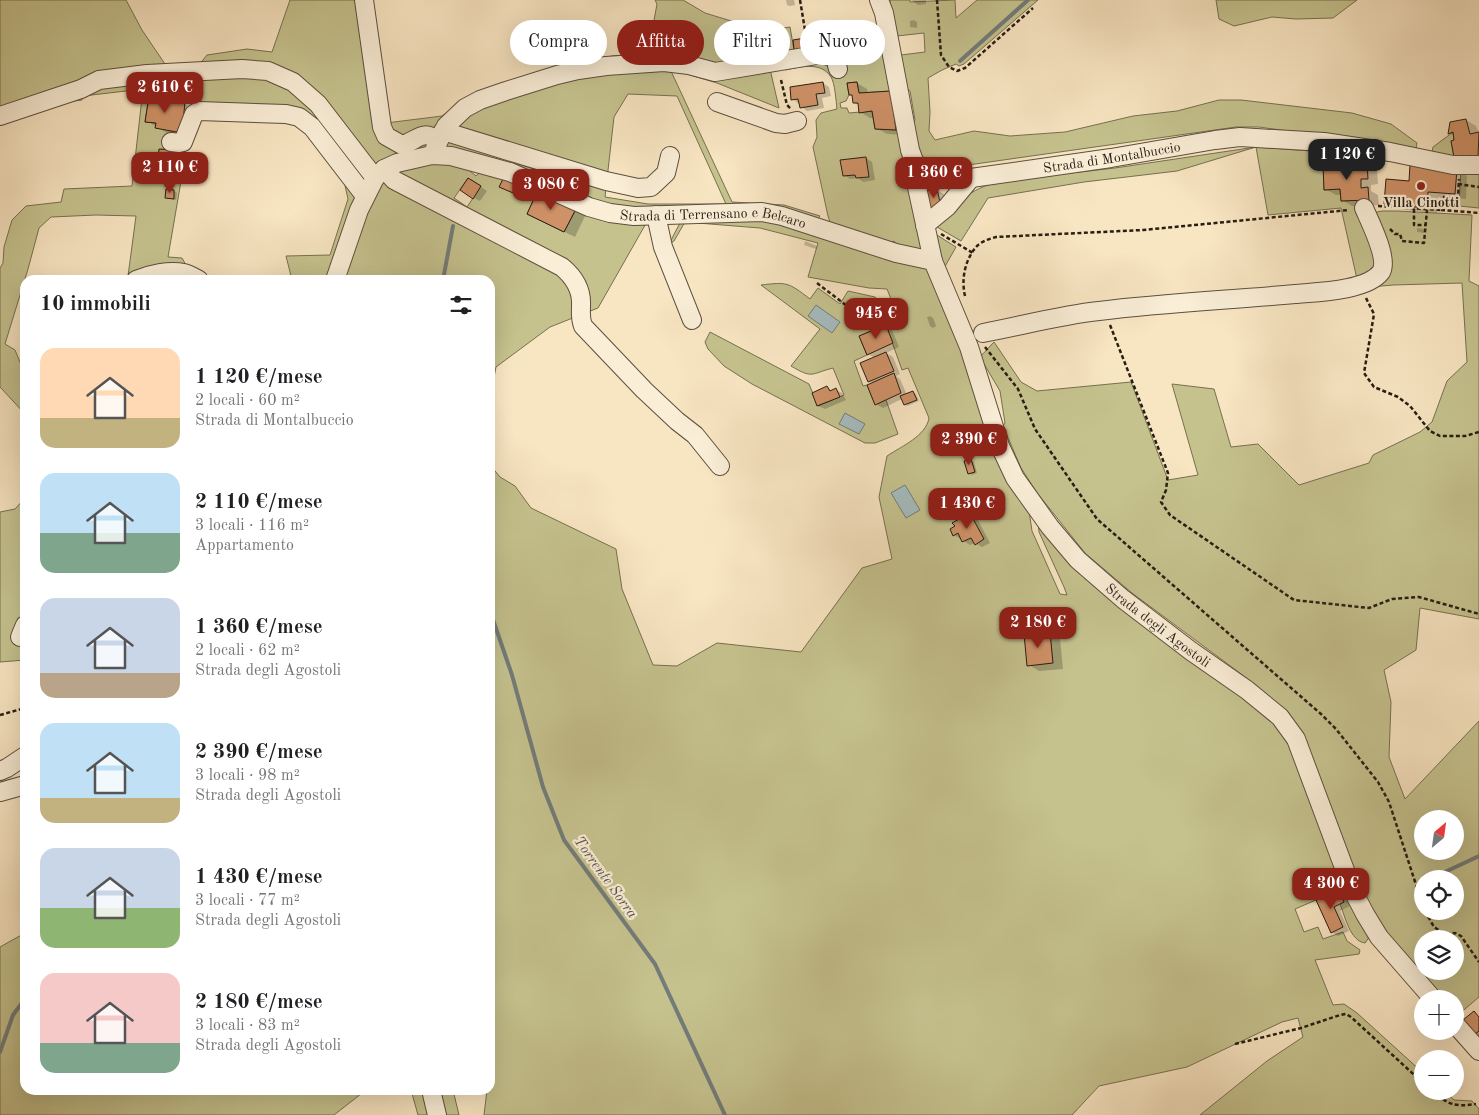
<!DOCTYPE html>
<html lang="it">
<meta charset="utf-8">
<style>
:root{--surface:#fff;--page:#f2f2f2;--text:#202124;--muted:#757577;--accent:#8f2418}
body{margin:0;font-family:"Old Standard TT",serif;background:var(--page);color:var(--text);height:100vh;display:flex;flex-direction:column;font-size:19px;white-space:nowrap}
*{box-sizing:border-box;margin:0}
p{font-size:16px;color:var(--muted)}
.icon{flex:none;width:28px;height:28px;fill:none;stroke:currentColor;stroke-width:2;stroke-linecap:round;stroke-linejoin:round}
.map{position:relative;flex:1;overflow:hidden}
.details{position:absolute;left:20px;top:275px;width:475px;height:820px;display:flex;flex-direction:column;background:var(--surface);border-radius:15px;box-shadow:0 5px 20px #0002}
.details>*{flex:none}
.banner{position:absolute;left:510px;top:20px;width:475px;height:45px;display:flex;gap:10px}
.needle{width:32px;rotate:29deg}
.controls{position:absolute;left:1414px;top:810px;display:grid;gap:10px}
.controls a{display:grid;place-items:center;width:50px;height:50px;border-radius:50%;background:var(--surface);box-shadow:0 5px 20px #0002;font-size:25px}
.price{position:absolute;translate:-50% -42px;padding:0 11px;border-radius:10px;background:var(--accent);color:#fff;font-size:16px;line-height:32px;filter:drop-shadow(0 1px 2px #0008)}
.price::after{content:'';position:absolute;left:50%;top:30px;width:15px;height:11px;margin-left:-8px;background:inherit;clip-path:polygon(0 0,100% 0,50% 100%)}
.price.selected{background:#222;color:#fff}
ul{padding:0;list-style:none}
li{display:flex;align-items:center;gap:15px;height:125px;padding:0 20px}
li span{display:grid;place-items:center;flex:none;width:140px;height:100px;border-radius:15px;color:#555}
li>.icon{margin-inline-start:auto}
span .icon{width:60px;height:60px;fill:#fffc;stroke-width:1}
li b{font-size:21px}
h2{display:flex;justify-content:space-between;align-items:center;height:60px;padding:0 20px;font-size:21px}
.tag{padding:0 18px;border-radius:22px;background:var(--surface);box-shadow:0 5px 20px #0002;font-size:18px;line-height:45px}
.tag.selected{background:var(--accent);color:#fff}
.map>svg:first-child{display:block}
</style>
<div class="map">
<svg width="1479" height="1115" viewBox="0 0 1479 1115">
<rect width="100%" height="100%" fill="#f8e5c2"/>
<filter id="stains"><feTurbulence type="fractalNoise" baseFrequency=".004" numOctaves="4"/><feColorMatrix values="0 0 0 0 .2 0 0 0 0 .09 0 0 0 0 .02 0 0 0 .5 -.17"/></filter>
<radialGradient id="worn" r=".72"><stop offset=".6" stop-color="#630" stop-opacity="0"/><stop offset="1" stop-color="#630" stop-opacity=".3"/></radialGradient>
<g fill="#c5c28e" stroke="#767050" fill-rule="evenodd">
<path d="M 0,0 L 126,0 L 142,30 L 167,67 L 199,65 L 207,55 L 247,49 L 272,52 L 290,0 L 360,0 L 378,124 L 442,116 L 461,102 L 554,67 L 612,56 L 648,53 L 657,4 L 655,0 L 683,0 L 705,13 L 764,31 L 790,27 L 794,50 L 723,67 L 663,58 L 477,99 L 433,161 L 464,166 L 476,176 L 482,170 L 504,177 L 500,187 L 525,198 L 530,188 L 537,192 L 527,214 L 564,232 L 576,209 L 648,220 L 598,308 L 550,327 L 496,367 L 490,399 L 490,280 L 302,280 L 302,277 L 291,276 L 286,256 L 330,255 L 348,199 L 344,181 L 309,138 L 299,113 L 201,108 L 201,86 L 187,86 L 185,102 L 162,101 L 163,93 L 149,96 L 145,122 L 156,123 L 171,130 L 170,150 L 186,152 L 168,257 L 182,258 L 187,267 L 143,272 L 128,276 L 136,216 L 96,215 L 51,217 L 39,228 L 28,269 L 5,344 L 15,350 L 25,374 L 25,414 L 0,387 L 0,268 L 3,263 L 4,247 L 12,220 L 26,206 L 61,202 L 64,189 L 132,186 L 143,89 L 83,96 L 82,100 L 0,110 ZM 468,178 L 481,186 L 467,207 L 454,198 Z"/>
<path d="M 890,0 L 910,0 L 910,2 L 955,0 L 956,18 L 977,0 L 1038,0 L 964,64 L 959,66 L 956,64 L 942,70 L 928,78 L 930,112 L 929,131 L 935,140 L 974,131 L 1010,136 L 1065,132 L 1133,116 L 1177,111 L 1219,100 L 1241,100 L 1352,113 L 1391,124 L 1417,143 L 1416,149 L 1259,127 L 1236,127 L 968,165 C 954,165 930,167 920,154 C 915,147 914,136 912,128 L 915,120 L 910,91 L 903,85 L 890,12 ZM 924,33 L 925,52 L 901,55 L 897,36 Z"/>
<polygon points="1216,0 1357,0 1333,18 1296,19 1272,17 1234,26 1219,19"/>
<path d="M 883,49 L 891,91 L 859,93 L 857,82 L 847,83 L 849,95 L 846,101 L 840,103 L 841,108 L 847,108 L 849,113 L 872,111 L 875,129 L 899,130 L 921,248 L 920,250 L 900,248 L 894,241 L 887,245 L 832,228 L 828,216 L 813,147 L 817,137 L 816,120 L 818,117 L 821,113 L 837,109 C 836,101 835,83 831,77 C 821,61 800,67 785,70 L 785,67 L 770,69 L 779,108 L 717,83 L 670,69 L 732,202 L 784,205 L 820,216 L 815,222 L 608,207 L 441,150 L 467,111 L 547,82 L 665,67 L 836,55 ZM 628,94 L 677,96 L 726,204 L 648,204 L 605,197 L 614,117 Z"/>
<polygon points="1453,132 1454,140 1451,141 1454,157 1432,152 1433,147"/>
<path d="M 1256,147 L 1177,171 L 1084,182 L 988,198 L 961,241 L 937,227 C 959,201 967,190 1001,181 L 1115,168 L 1256,147 L 1366,155 L 1367,163 L 1323,165 L 1324,190 L 1340,189 L 1341,201 L 1360,200 L 1372,213 L 1382,211 L 1397,211 L 1472,215 L 1469,281 L 1479,286 L 1479,619 L 1420,608 L 1416,650 L 1384,670 L 1391,702 L 1389,757 L 1405,799 L 1479,721 L 1479,997 L 1458,1015 L 1475,1034 L 1478,1032 L 1479,1042 L 1455,1015 L 1455,999 L 1441,999 L 1442,997 L 1386,936 L 1362,892 L 1287,713 L 1256,685 L 1132,593 L 1085,553 L 1038,494 L 1021,468 L 1003,426 L 1005,423 L 1000,391 L 980,357 L 994,342 L 1021,382 L 1037,391 L 1131,382 L 1168,480 L 1198,475 L 1172,384 L 1214,389 L 1231,447 L 1258,444 L 1299,485 L 1369,463 L 1373,455 L 1420,432 L 1432,422 L 1447,381 L 1467,362 L 1462,283 L 1393,285 L 1359,288 L 1341,208 L 1268,215 ZM 1422,819 L 1455,819 L 1455,851 L 1422,851 ZM 1422,879 L 1455,879 L 1455,911 L 1422,911 ZM 1422,939 L 1455,939 L 1455,971 L 1422,971 Z"/>
<polygon points="1461,169 1479,170 1479,208 1459,206"/>
<path d="M 762,215 L 926,265 L 961,345 L 990,443 L 1007,479 L 1029,511 L 1032,531 L 1060,594 L 1067,595 L 1064,587 L 1039,532 L 1038,521 L 1120,605 L 1188,660 L 1241,697 L 1275,724 L 1289,743 L 1369,935 L 1368,939 L 1365,943 C 1350,941 1345,916 1340,904 L 1344,902 L 1316,900 L 1295,909 L 1304,932 L 1318,927 L 1323,939 L 1343,932 L 1347,941 L 1360,950 L 1359,954 L 1315,960 L 1333,1005 L 1344,1004 L 1357,1013 L 1422,1072 L 1422,1091 L 1444,1091 L 1454,1100 L 1472,1101 L 1479,1109 L 1479,1115 L 1200,1115 L 1267,1061 L 1303,1037 L 1298,1018 L 1282,1022 L 1187,1067 L 1099,1086 L 1072,1115 L 484,1115 L 487,1090 L 490,1090 L 490,465 L 500,477 L 515,486 L 531,508 L 616,549 L 622,589 L 653,665 L 677,666 L 717,643 L 801,652 L 862,568 L 892,559 L 879,497 L 887,456 C 902,446 926,436 929,418 L 908,368 L 902,370 L 886,325 L 859,336 L 867,355 L 854,361 L 863,386 L 867,385 L 875,404 L 886,400 L 898,434 L 875,443 L 865,443 L 752,384 L 724,366 L 708,349 L 705,342 L 710,332 L 809,384 L 818,406 L 844,395 L 833,368 C 810,374 813,379 791,366 L 820,329 L 761,285 C 787,282 788,282 810,299 L 818,288 L 840,304 L 848,291 L 875,297 L 878,300 L 888,324 L 899,319 L 887,289 L 869,288 L 808,277 L 818,243 L 760,228 L 685,222 L 674,241 L 669,244 L 681,221 Z"/>
<polygon points="932,232 956,247 943,270 938,266"/>
<polygon points="25,498 25,660 0,662 0,512 15,509"/>
<polygon points="25,933 25,1090 366,1090 334,1115 0,1115 0,947"/>
<polygon points="411,1090 453,1090 459,1115 418,1115"/>
</g>
<g fill="#a5bcc0" stroke="#737c7a">
<polygon points="816,305 840,322 832,333 808,316"/>
<polygon points="845,413 865,424 859,434 839,424"/>
<polygon points="905,485 920,510 906,518 891,493"/>
</g>
<g fill="#0003">
<polygon points="786,0 794,0 795,5 790,6 787,5"/>
<polygon points="911,0 926,0 926,4 918,5"/>
<polygon points="914,20 917,22 917,28 910,27 910,21"/>
<polygon points="805,40 808,41 809,49 794,41"/>
<polygon points="823,83 829,87 831,96 822,98 824,108 807,111 793,99"/>
<polygon points="857,83 867,89 868,94 891,92 906,135 887,134 876,128 875,118 870,118 860,112 859,105 854,103 853,96 850,94"/>
<polygon points="163,94 173,100 173,103 184,104 195,110 192,138 167,133 147,121"/>
<polygon points="1466,120 1476,126 1479,133 1479,162 1456,141 1455,136 1449,133"/>
<polygon points="175,151 181,155 180,165 166,164 159,160"/>
<polygon points="866,158 872,162 875,180 863,182 858,178 850,179 844,175"/>
<polygon points="1366,164 1377,170 1378,184 1371,185 1371,191 1378,195 1379,205 1352,206 1342,200 1342,195 1336,195 1325,189"/>
<polygon points="1457,170 1467,176 1466,199 1438,197 1437,213 1395,209 1385,203 1410,182"/>
<polygon points="469,179 487,191 480,201 474,198"/>
<polygon points="529,189 585,216 575,237 538,219 534,202 508,190"/>
<polygon points="937,190 944,194 947,210 937,212"/>
<polygon points="174,191 177,193 176,200 166,198"/>
<polygon points="1417,228 1424,229 1424,233 1417,232"/>
<polygon points="805,241 817,246 816,249 804,245"/>
<polygon points="895,310 898,312 901,320 892,325 889,323"/>
<polygon points="930,316 933,318 936,326 933,328 930,326 927,317"/>
<polygon points="886,326 892,330 899,347 886,353 893,357 900,374 896,376 900,379 907,395 913,392 916,394 919,401 907,406 905,404 902,399 883,408 876,404 873,384 869,381 875,358 868,354"/>
<polygon points="827,388 833,391 836,390 842,393 846,400 825,409 818,406 813,394"/>
<polygon points="971,461 974,462 977,473 972,475 969,473"/>
<polygon points="970,515 977,518 990,543 982,547 975,543 970,545 954,535 957,527"/>
<polygon points="1049,633 1060,639 1063,669 1039,671 1029,665"/>
<polygon points="1338,891 1345,895 1350,906 1340,911 1349,931 1338,936 1332,932 1318,901"/>
</g>
<g fill="none" stroke-linecap="round" stroke-linejoin="round">
<g stroke="#737c7a" stroke-width="4">
<polyline points="960,61 1028,0"/>
<polyline points="443,280 453,226"/>
<polyline points="490,611 512,675 543,787 564,840 655,964 725,1115"/>
<polyline points="1430,879 1479,856"/>
<polyline points="0,1052 13,1015 25,999"/>
</g>
</g>
<g fill="#cf9167" stroke="#281d12">
<polygon points="805,38 807,48 794,50 793,40"/>
<polygon points="823,82 825,93 816,94 818,105 800,108 798,99 791,100 790,87"/>
<polygon points="857,82 859,93 891,91 896,130 875,129 872,111 859,113 858,103 853,103 852,95 849,95 847,83"/>
<polygon points="163,93 162,101 185,102 182,133 155,128 156,123 145,122 149,96"/>
<polygon points="1466,119 1470,134 1479,132 1478,157 1454,157 1451,141 1454,140 1453,132 1448,134 1450,122"/>
<polygon points="159,149 175,150 174,162 158,160"/>
<polygon points="866,157 869,177 856,178 855,175 843,176 840,160"/>
<polygon points="1367,163 1368,179 1361,179 1361,188 1368,187 1369,200 1341,201 1340,189 1324,190 1323,165"/>
<polygon points="1410,165 1457,169 1455,194 1428,192 1427,208 1384,204 1386,179 1409,181"/>
<polygon points="504,177 530,188 525,198 499,187"/>
<polygon points="468,178 481,186 473,199 460,190"/>
<polygon points="166,189 174,190 174,199 165,198"/>
<polygon points="937,189 941,207 930,209 926,191"/>
<polygon points="538,190 576,209 564,232 527,214"/>
<polygon points="895,309 899,319 888,324 884,314"/>
<polygon points="886,325 893,343 867,355 859,336"/>
<polygon points="886,352 894,371 868,382 860,363"/>
<polygon points="894,373 901,393 875,405 867,385"/>
<polygon points="827,386 830,391 836,388 840,397 817,406 812,393"/>
<polygon points="913,391 917,400 904,405 900,396"/>
<polygon points="971,459 975,472 968,474 964,461"/>
<polygon points="970,513 984,539 975,545 971,538 962,542 958,533 953,536 950,529 955,526 952,523"/>
<polygon points="1050,632 1053,663 1027,666 1024,634"/>
<polygon points="1339,890 1344,902 1334,907 1343,927 1331,933 1316,900"/>
<polygon points="1474,1011 1479,1017 1479,1031 1475,1034 1463,1020"/>
</g>
<g fill="none" stroke-linecap="round" stroke-linejoin="round">
<g stroke="#5c4f3e" stroke-width="20">
<g id="minor">
<path d="M 364,0 L 382,127 L 386,136 L 402,145 C 417,141 423,128 437,141"/>
<path id="s1" d="M 879,0 L 884,13 L 910,150 L 914,161 L 925,173 L 934,178 L 942,179 L 971,178 L 1111,158 L 1215,140 L 1240,137 L 1324,142 L 1390,152 L 1453,165 L 1479,165"/>
<polyline points="717,102 776,123 785,124 797,121"/>
<polyline points="0,116 81,89 99,80 147,74 242,69 268,71 293,82 318,104 375,178"/>
<polyline points="443,131 606,181 638,188 651,187 666,173 670,156"/>
<polyline points="171,142 179,143 183,142 194,114 199,111 286,114 299,117 312,127 365,196"/>
<polyline points="432,155 446,126 465,108 480,100 506,91 557,75 578,70 606,66 664,62 689,65 715,72 822,54 835,58 838,69"/>
<path id="s2" d="M 914,161 L 915,178 L 933,261 L 969,347 L 1000,446 L 1015,478 L 1050,527 L 1078,560 L 1123,599 L 1191,651 L 1247,690 L 1280,717 L 1296,739 L 1352,889 L 1365,914 L 1379,937 L 1433,999"/>
<path d="M 384,169 L 394,180 L 562,267 C 574,277 582,290 581,306 C 581,314 580,318 583,326 L 644,390 L 677,421 L 695,435 L 720,466"/>
<polyline points="656,215 663,247 692,320"/>
<polyline points="925,225 947,207 971,178"/>
<path d="M 136,280 C 150,274 169,270 184,273 C 189,274 195,278 199,280"/>
<path id="s3" d="M 335,280 L 359,210 L 375,178 L 384,169 L 397,163 L 432,155 L 451,156 L 510,172 L 589,207 L 610,213 L 634,216 L 762,212 L 782,216 L 896,253 L 933,261"/>
<path d="M 983,333 C 1021,326 1060,315 1099,311 C 1164,303 1229,300 1295,294 C 1316,292 1367,291 1381,272 C 1389,259 1370,222 1364,208"/>
<polyline points="25,625 20,637 25,637"/>
<polyline points="0,771 7,768 25,756"/>
<polyline points="0,792 25,785"/>
<polyline points="1455,1024 1479,1051"/>
<polyline points="431,1090 437,1115"/>
</g>
</g>
<g stroke="#281d12" stroke-width="2.5" stroke-dasharray="4 2.5" stroke-linecap="butt">
<polyline points="800,0 807,42"/>
<polyline points="937,0 941,55 949,67 957,71 965,68 1033,8"/>
<polyline points="781,80 787,105 791,109"/>
<polyline points="1458,184 1479,187"/>
<polyline points="1378,206 1441,210 1441,197 1458,198 1459,179"/>
<polyline points="1414,209 1414,225 1426,225"/>
<polyline points="1441,210 1479,213"/>
<polyline points="1390,229 1395,234 1400,234 1402,241 1424,243 1427,210"/>
<polyline points="941,234 973,253"/>
<polyline points="817,283 864,319 866,329"/>
<path d="M 965,296 C 961,279 965,259 977,246 C 982,241 989,239 996,237 L 1143,230 L 1349,210"/>
<polyline points="1366,298 1374,314 1364,373 1374,387 1398,397 1410,406 1430,431 1440,436 1465,436 1479,432"/>
<polyline points="1110,325 1168,473 1166,490 1161,502 1170,515 1294,600 1369,608 1392,599 1419,597 1479,614"/>
<polyline points="985,347 1018,389 1035,429 1097,519 1321,714 1336,729 1378,782 1389,802 1422,903"/>
<polyline points="0,715 25,708"/>
<polyline points="1425,911 1434,927 1445,934 1455,933 1461,936 1479,962"/>
<polyline points="1235,1044 1301,1028 1340,1015 1346,1014 1351,1017 1422,1082"/>
<path d="M 1433,1091 C 1448,1105 1455,1107 1476,1104"/>
</g>
<use href="#minor" stroke="#faeed7" stroke-width="18"/>
</g>
<circle fill="#8f2418" stroke="#faeed7" stroke-width="2" cx="1421" cy="186" r="5"/>
<g text-anchor="middle" stroke-width="4.5" stroke-linejoin="round" paint-order="stroke">
<g font-size="14" fill="#281d12" stroke="#faeed7">
<text dy="5" stroke="none"><textPath href="#s1" startOffset="371">Strada di Montalbuccio</textPath></text>
<text dy="5" stroke="none"><textPath href="#s3" startOffset="465">Strada di Terrensano e Belcaro</textPath></text>
<text dy="5" stroke="none"><textPath href="#s2" startOffset="541">Strada degli Agostoli</textPath></text>
</g>
<g font-size="14" font-weight="bold" fill="#281d12" stroke="#faeed7">
<text x="1421" y="207">Villa Cinotti</text>
</g>
<g font-size="15" font-style="italic" fill="#54554f" stroke="#faeed7">
<text transform="translate(606 877) rotate(54)" y="5">Torrente Sorra</text>
</g>
</g>
<rect width="100%" height="100%" filter="url(#stains)"/>
<rect width="100%" height="100%" fill="url(#worn)"/>
</svg>
<div class="controls">
<a><svg class="needle" viewBox="-14 -14 28 28"><path d="M0-13l5 13h-10z" fill="#e53935"/><path d="M0 13l5-13h-10z" fill="#757577"/></svg></a>
<a><svg class="icon" aria-label="locate" viewBox="0 0 24 24"><circle cx="12" cy="12" r="6"/><path d="M12 2v4M12 18v4M2 12h4M18 12h4"/></svg></a>
<a><svg class="icon" aria-label="layers" viewBox="0 0 24 24"><path d="M12 4l9 5-9 5-9-5zM3 14l9 5 9-5"/></svg></a>
<a>+</a>
<a>−</a>
</div>
<b class="price" style="left:165px;top:114px">2 610 €</b>
<b class="price selected" style="left:1347px;top:181px">1 120 €</b>
<b class="price" style="left:170px;top:194px">2 110 €</b>
<b class="price" style="left:934px;top:199px">1 360 €</b>
<b class="price" style="left:551px;top:211px">3 080 €</b>
<b class="price" style="left:876px;top:340px">945 €</b>
<b class="price" style="left:969px;top:466px">2 390 €</b>
<b class="price" style="left:967px;top:530px">1 430 €</b>
<b class="price" style="left:1038px;top:649px">2 180 €</b>
<b class="price" style="left:1331px;top:910px">4 300 €</b>
<div class="banner">
<a class="tag">Compra</a>
<a class="tag selected">Affitta</a>
<a class="tag">Filtri</a>
<a class="tag">Nuovo</a>
</div>
<section class="details">
<h2>10 immobili<svg class="icon" aria-label="filters" viewBox="0 0 24 24"><path d="M4 7h16M4 17h16"/><circle cx="9" cy="7" r="2"/><circle cx="15" cy="17" r="2"/></svg></h2>
<ul>
<li><span style="background:linear-gradient(#ffd9b3 70%,#c2b280 0)"><svg class="icon" aria-label="home" viewBox="0 0 24 24"><path d="M3 11l9-7 9 7M6 9v11h12V9"/></svg></span><div><b>1 120 €/mese</b><p>2 locali · 60 m²</p><p>Strada di Montalbuccio</p></div></li>
<li><span style="background:linear-gradient(#bfe0f5 60%,#7fa58c 0)"><svg class="icon" aria-label="home" viewBox="0 0 24 24"><path d="M3 11l9-7 9 7M6 9v11h12V9"/></svg></span><div><b>2 110 €/mese</b><p>3 locali · 116 m²</p><p>Appartamento</p></div></li>
<li><span style="background:linear-gradient(#c9d6e8 75%,#b9a48a 0)"><svg class="icon" aria-label="home" viewBox="0 0 24 24"><path d="M3 11l9-7 9 7M6 9v11h12V9"/></svg></span><div><b>1 360 €/mese</b><p>2 locali · 62 m²</p><p>Strada degli Agostoli</p></div></li>
<li><span style="background:linear-gradient(#bfe0f5 75%,#c2b280 0)"><svg class="icon" aria-label="home" viewBox="0 0 24 24"><path d="M3 11l9-7 9 7M6 9v11h12V9"/></svg></span><div><b>2 390 €/mese</b><p>3 locali · 98 m²</p><p>Strada degli Agostoli</p></div></li>
<li><span style="background:linear-gradient(#c9d6e8 60%,#8fb573 0)"><svg class="icon" aria-label="home" viewBox="0 0 24 24"><path d="M3 11l9-7 9 7M6 9v11h12V9"/></svg></span><div><b>1 430 €/mese</b><p>3 locali · 77 m²</p><p>Strada degli Agostoli</p></div></li>
<li><span style="background:linear-gradient(#f6c9c9 70%,#7fa58c 0)"><svg class="icon" aria-label="home" viewBox="0 0 24 24"><path d="M3 11l9-7 9 7M6 9v11h12V9"/></svg></span><div><b>2 180 €/mese</b><p>3 locali · 83 m²</p><p>Strada degli Agostoli</p></div></li>
</ul>
</section>
</div>
